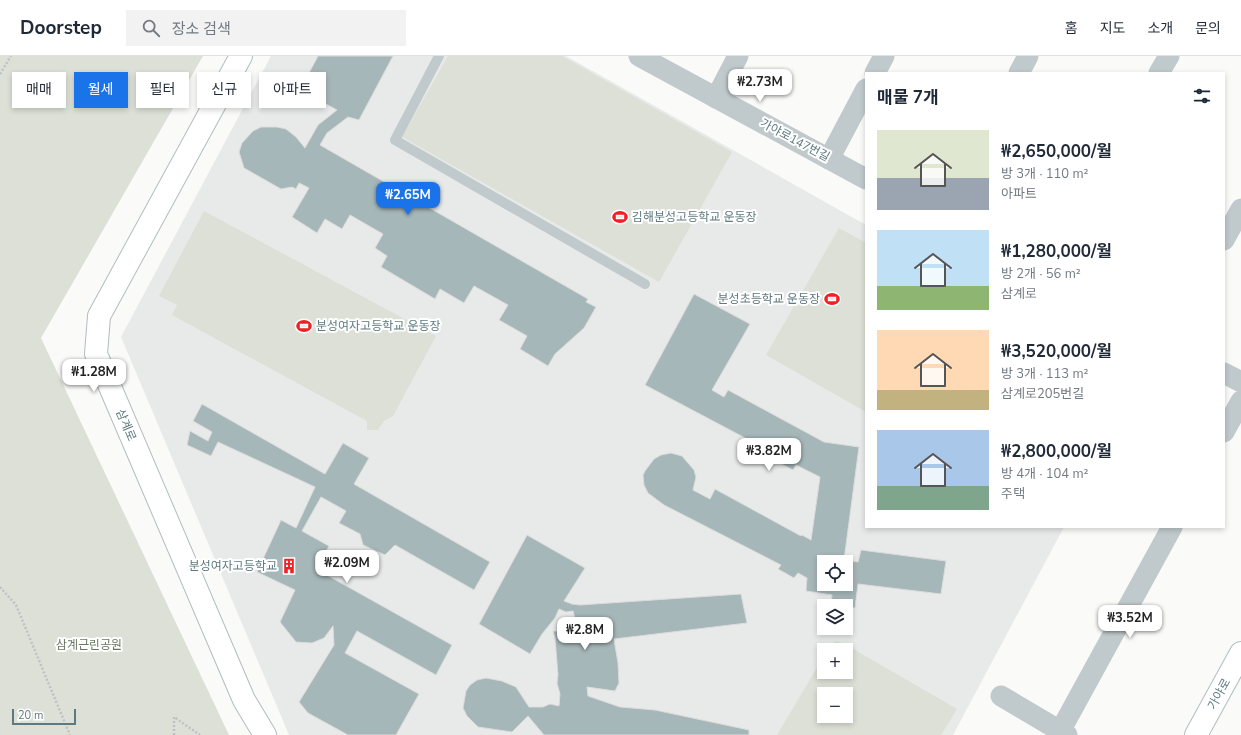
<!DOCTYPE html>
<html lang="ko">
<meta charset="utf-8">
<style>
:root{--surface:#fff;--page:#f2f2f3;--text:#1f2937;--muted:#747a83;--line:#e0e1e3;--accent:#1a73e8}
body{margin:0;font-family:"Nunito Sans","Noto Sans KR",sans-serif;background:var(--page);color:var(--text);height:100vh;display:flex;flex-direction:column;font-size:15px;white-space:nowrap}
*{box-sizing:border-box;margin:0}
p{font-size:13px;color:var(--muted)}
.icon{flex:none;width:22px;height:22px;fill:none;stroke:currentColor;stroke-width:2;stroke-linecap:round;stroke-linejoin:round}
.map{position:relative;flex:1;overflow:hidden}
.drawer{position:absolute;left:865px;top:16px;width:360px;height:456px;display:flex;flex-direction:column;background:var(--surface);border-radius:0px;box-shadow:0 2px 6px #0003}
.drawer>*{flex:none}
.top-card{position:absolute;left:12px;top:16px;width:380px;height:36px;display:flex;gap:8px}
.controls{position:absolute;left:817px;top:499px;display:grid;gap:8px}
.controls a{display:grid;place-items:center;width:36px;height:36px;border-radius:0px;background:var(--surface);box-shadow:0 2px 6px #0003;font-size:20px}
.scale{position:absolute;left:12px;bottom:10px;width:64px;box-sizing:border-box;padding-left:4px;border:2px solid #5e7980;border-top:0;font-size:11px;line-height:14px;white-space:nowrap;color:#5e7980;-webkit-text-stroke:3px #fff;paint-order:stroke}
.price{position:absolute;translate:-50% -34px;padding:0 9px;border-radius:8px;background:#fff;color:#222;font-size:13px;line-height:26px;filter:drop-shadow(0 1px 2px #0008)}
.price::after{content:'';position:absolute;left:50%;top:24px;width:12px;height:9px;margin-left:-6px;background:inherit;clip-path:polygon(0 0,100% 0,50% 100%)}
.price.active{background:var(--accent);color:#fff}
ul{padding:0;list-style:none}
li{display:flex;align-items:center;gap:12px;height:100px;padding:0 12px}
li span{display:grid;place-items:center;flex:none;width:112px;height:80px;border-radius:0px;color:#555}
li>.icon{margin-inline-start:auto}
span .icon{width:48px;height:48px;fill:#fffc;stroke-width:1}
li b{font-size:17px}
h2{display:flex;justify-content:space-between;align-items:center;height:48px;padding:0 12px;font-size:17px}
.tag{padding:0 14px;border-radius:0px;background:var(--surface);box-shadow:0 2px 6px #0003;font-size:14px;line-height:36px}
.tag.active{background:var(--accent);color:#fff}
header{display:flex;align-items:center;gap:24px;box-sizing:border-box;height:56px;padding:0 20px;background:var(--surface);border-bottom:1px solid var(--line)}
header strong{font-size:19px}
nav{display:flex;gap:22px;margin-inline-start:auto;font-size:14px}
.search{width:280px;height:36px;background:var(--page);display:flex;align-items:center;gap:10px;box-sizing:border-box;padding:0 14px;border-radius:0px;color:var(--muted);font-size:15px}
.map>svg:first-child{display:block}
</style>
<header>
<strong>Doorstep</strong>
<div class="search"><svg class="icon" aria-label="search" viewBox="0 0 24 24"><circle cx="10" cy="10" r="6"/><path d="M15 15l6 6"/></svg>장소 검색</div>
<nav><a>홈</a><a>지도</a><a>소개</a><a>문의</a></nav>
</header>
<div class="map">
<svg width="1241" height="679" viewBox="0 0 1241 679">
<rect width="100%" height="100%" fill="#fafaf8"/>
<path fill="#e8eae9" fill-rule="evenodd" d="M 271,0 L 566,0 L 866,169 L 866,471 L 1064,471 L 953,679 L 289,679 L 121,281 ZM 824,506 L 846,506 L 846,528 L 824,528 ZM 824,550 L 846,550 L 846,572 L 824,572 ZM 824,594 L 846,594 L 846,616 L 824,616 ZM 824,638 L 846,638 L 846,660 L 824,660 Z"/>
<g fill="#dce0d6" fill-rule="evenodd">
<polygon points="0,0 203,0 41,282 229,679 0,679"/>
<polygon points="448,0 562,0 732,96 659,226 402,81"/>
<polygon points="204,155 436,280 393,360 384,365 378,374 367,374 367,365 172,259 177,249 159,240"/>
<polygon points="839,172 866,187 866,356 766,299"/>
<path d="M 836,585 L 843,587 L 957,653 L 941,679 L 777,679 L 824,600 L 824,616 L 846,616 L 846,594 L 828,594 L 831,588 ZM 824,638 L 846,638 L 846,660 L 824,660 Z"/>
</g>
<g fill="#a6b7b9" stroke="#dcdcda" fill-rule="evenodd">
<polygon points="318,0 393,0 359,64 348,61 327,77 320,89 588,243 586,246 596,251 584,272 555,298 548,310 520,293 527,280 499,264 508,249 474,230 464,247 440,233 435,243 381,211 387,200 375,192 383,178 350,159 342,173 325,163 317,177 292,161 309,132 299,127 296,133 292,131 281,133 244,112 239,96 242,87 253,75 261,71 277,71 286,73 296,81 305,92 318,69 337,54 300,34"/>
<path d="M 694,238 L 750,268 L 712,334 L 724,341 L 728,334 L 824,386 L 859,391 L 844,504 L 858,506 L 861,494 L 946,505 L 941,538 L 858,528 L 855,552 L 831,549 L 832,539 L 806,535 L 807,522 L 798,517 L 794,522 L 778,513 L 781,509 L 664,449 L 648,437 L 644,429 L 643,419 L 645,415 L 654,403 L 661,399 L 671,397 L 682,400 L 694,414 L 696,421 L 693,434 L 710,443 L 715,433 L 801,480 L 802,479 L 811,484 L 820,421 L 796,409 L 793,414 L 778,406 L 781,401 L 645,329 ZM 824,506 L 846,506 L 846,528 L 824,528 Z"/>
<polygon points="202,348 325,418 343,387 369,402 354,428 490,506 474,534 395,489 385,499 363,489 360,478 339,467 346,455 321,441 302,475 329,490 316,513 452,589 436,619 357,575 345,597 419,638 396,679 348,679 308,657 299,646 334,589 333,570 324,582 312,587 296,586 280,566 295,534 257,516 281,464 296,472 315,431 218,386 211,400 187,389 190,375 208,385 212,376 193,365"/>
<polygon points="527,479 585,512 564,545 572,548 580,549 741,538 747,567 614,583 618,607 619,627 615,635 587,631 588,640 620,651 655,654 749,674 749,679 544,679 528,660 512,676 478,671 467,660 463,652 466,635 470,629 477,624 486,622 502,625 516,631 529,651 543,651 550,648 559,650 560,638 557,627 558,619 555,582 553,575 569,575 578,573 573,555 566,556 559,553 555,562 542,578 530,598 479,568"/>
</g>
<g fill="none" stroke-linecap="round" stroke-linejoin="round">
<g stroke="#b2bdc0" stroke-width="24">
<g id="secondary">
<polyline points="241,0 99,260 96,298 244,644 265,679"/>
<polyline points="1196,679 1241,597"/>
</g>
</g>
<g stroke="#bdc2c4" stroke-width="2.5" stroke-dasharray="2 2" stroke-linecap="butt">
<polyline points="0,18 11,0"/>
<polyline points="0,531 16,549 70,679"/>
<polyline points="174,679 174,661 200,679"/>
</g>
<polyline stroke="#c0c9cb" stroke-width="10" points="439,0 395,84 645,228"/>
<g stroke="#c0c9cb" stroke-width="21">
<polyline points="639,0 866,123"/>
<polyline points="875,17 884,0"/>
<polyline points="1019,17 1028,0"/>
<polyline points="1159,17 1169,0"/>
<polyline points="716,42 738,0"/>
<polyline points="829,103 866,33"/>
<polyline points="1224,184 1241,153"/>
<polyline points="1224,317 1241,326"/>
<polyline points="1224,376 1241,345"/>
<polyline points="1001,640 1067,679"/>
<polyline points="1058,679 1172,471"/>
</g>
<use href="#secondary" stroke="#fff" stroke-width="22"/>
</g>
<defs>
<g id="stadium-bare" transform="scale(1.2)"><path d="M0-5a6.5 5 0 1 0 0 10a6.5 5 0 1 0 0-10ZM-3.5-1.8h7v3.6h-7Z" fill="#f31f25" stroke="#fff" stroke-width="2.5" paint-order="stroke"/></g>
<g id="building-bare" transform="scale(1.2)"><path d="M-4-6H4V6H1V3H-1V6H-4ZM-2.5-4.3h1.7v1.8h-1.7ZM.8-4.3h1.7v1.8H.8ZM-2.5-1h1.7V.8h-1.7ZM.8-1h1.7V.8H.8Z" fill="#f31f25" stroke="#fff" stroke-width="2.5" paint-order="stroke"/></g>
</defs>
<g fill-rule="evenodd">
<use href="#stadium-bare" x="620" y="161"/>
<use href="#stadium-bare" x="832" y="243"/>
<use href="#stadium-bare" x="304" y="270"/>
<use href="#building-bare" x="289" y="510"/>
</g>
<g text-anchor="middle" stroke-width="4" stroke-linejoin="round" paint-order="stroke">
<g font-size="12" fill="#5e7980" stroke="#fff">
<text transform="translate(795 84) rotate(28)" y="4">가야로147번길</text>
<text transform="translate(126 369) rotate(67)" y="4">삼계로</text>
<text transform="translate(1219 638) rotate(-61)" y="4">가야로</text>
</g>
<g font-size="12" fill="#5e7980" stroke="#fff" text-anchor="start">
<text x="632" y="165">김해분성고등학교 운동장</text>
<text x="820" y="247" text-anchor="end">분성초등학교 운동장</text>
<text x="316" y="274">분성여자고등학교 운동장</text>
<text x="277" y="514" text-anchor="end">분성여자고등학교</text>
</g>
<g font-size="12" fill="#69775e" stroke="#fff">
<text x="89" y="593">삼계근린공원</text>
</g>
</g>
</svg>
<div class="controls">
<a><svg class="icon" aria-label="locate" viewBox="0 0 24 24"><circle cx="12" cy="12" r="6"/><path d="M12 2v4M12 18v4M2 12h4M18 12h4"/></svg></a>
<a><svg class="icon" aria-label="layers" viewBox="0 0 24 24"><path d="M12 4l9 5-9 5-9-5zM3 14l9 5 9-5"/></svg></a>
<a>+</a>
<a>−</a>
</div>
<div class="scale">20 m</div>
<b class="price" style="left:760px;top:47px">₩2.73M</b>
<b class="price active" style="left:408px;top:160px">₩2.65M</b>
<b class="price" style="left:94px;top:337px">₩1.28M</b>
<b class="price" style="left:769px;top:416px">₩3.82M</b>
<b class="price" style="left:347px;top:528px">₩2.09M</b>
<b class="price" style="left:1130px;top:583px">₩3.52M</b>
<b class="price" style="left:585px;top:595px">₩2.8M</b>
<div class="top-card">
<a class="tag">매매</a>
<a class="tag active">월세</a>
<a class="tag">필터</a>
<a class="tag">신규</a>
<a class="tag">아파트</a>
</div>
<section class="drawer">
<h2>매물 7개<svg class="icon" aria-label="filters" viewBox="0 0 24 24"><path d="M4 7h16M4 17h16"/><circle cx="9" cy="7" r="2"/><circle cx="15" cy="17" r="2"/></svg></h2>
<ul>
<li><span style="background:linear-gradient(#dfe7d0 60%,#9aa5b1 0)"><svg class="icon" aria-label="home" viewBox="0 0 24 24"><path d="M3 11l9-7 9 7M6 9v11h12V9"/></svg></span><div><b>₩2,650,000/월</b><p>방 3개 · 110 m²</p><p>아파트</p></div></li>
<li><span style="background:linear-gradient(#bfe0f5 70%,#8fb573 0)"><svg class="icon" aria-label="home" viewBox="0 0 24 24"><path d="M3 11l9-7 9 7M6 9v11h12V9"/></svg></span><div><b>₩1,280,000/월</b><p>방 2개 · 56 m²</p><p>삼계로</p></div></li>
<li><span style="background:linear-gradient(#ffd9b3 75%,#c2b280 0)"><svg class="icon" aria-label="home" viewBox="0 0 24 24"><path d="M3 11l9-7 9 7M6 9v11h12V9"/></svg></span><div><b>₩3,520,000/월</b><p>방 3개 · 113 m²</p><p>삼계로205번길</p></div></li>
<li><span style="background:linear-gradient(#a9c7e8 70%,#7fa58c 0)"><svg class="icon" aria-label="home" viewBox="0 0 24 24"><path d="M3 11l9-7 9 7M6 9v11h12V9"/></svg></span><div><b>₩2,800,000/월</b><p>방 4개 · 104 m²</p><p>주택</p></div></li>
</ul>
</section>
</div>
